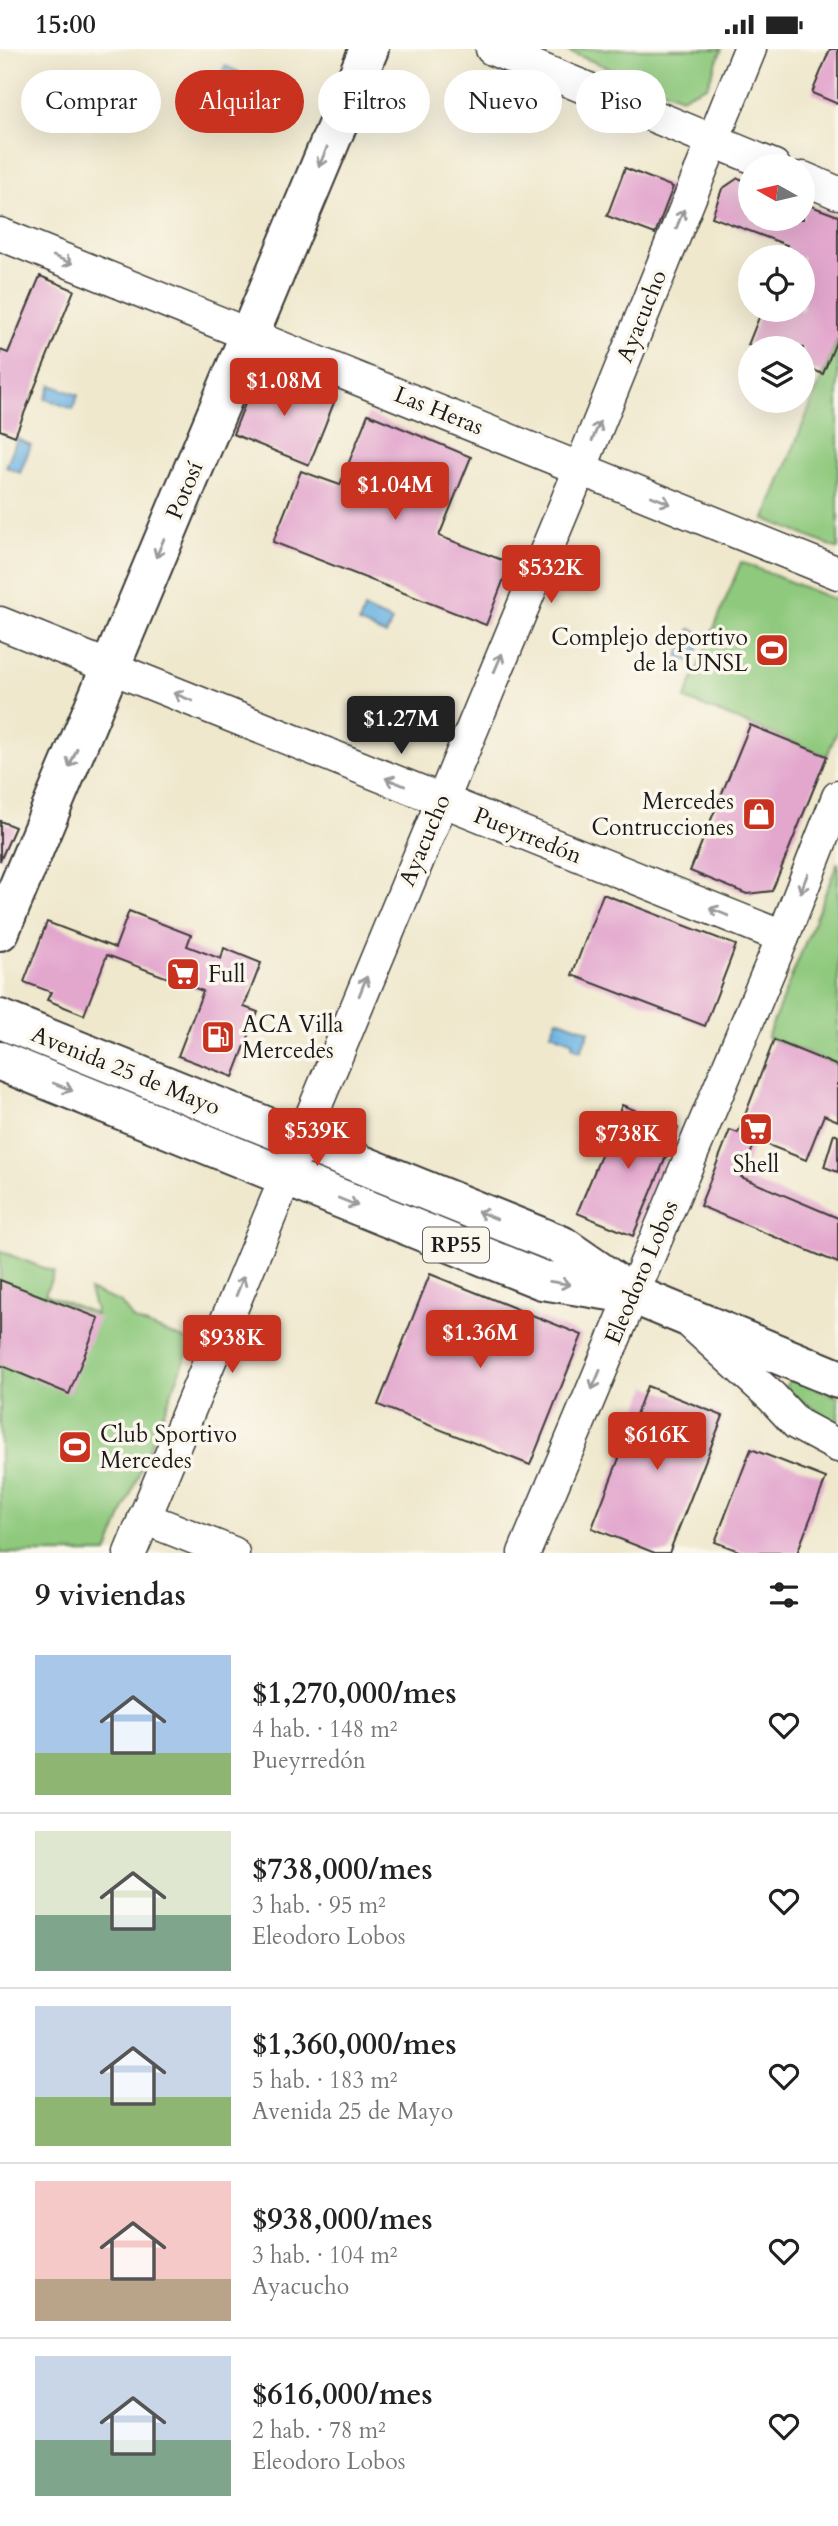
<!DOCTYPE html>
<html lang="es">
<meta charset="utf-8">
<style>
:root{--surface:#fff;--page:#f6f6f6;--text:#222;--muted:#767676;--line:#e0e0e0;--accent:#c8321e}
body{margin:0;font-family:Cardo,serif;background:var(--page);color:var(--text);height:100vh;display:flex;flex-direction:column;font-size:26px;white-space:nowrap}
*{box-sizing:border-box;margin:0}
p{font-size:23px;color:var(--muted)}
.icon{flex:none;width:38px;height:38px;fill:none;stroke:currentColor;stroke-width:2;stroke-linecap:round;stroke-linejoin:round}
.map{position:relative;height:1504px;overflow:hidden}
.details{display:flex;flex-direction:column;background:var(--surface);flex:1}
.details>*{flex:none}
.hud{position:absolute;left:21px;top:21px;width:796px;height:63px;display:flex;gap:14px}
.needle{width:46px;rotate:278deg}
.controls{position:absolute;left:738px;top:105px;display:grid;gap:14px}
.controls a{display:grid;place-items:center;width:77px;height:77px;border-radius:50%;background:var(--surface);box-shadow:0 7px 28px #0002;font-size:35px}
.price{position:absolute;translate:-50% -60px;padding:0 16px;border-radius:7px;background:var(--accent);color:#fff;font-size:23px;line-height:46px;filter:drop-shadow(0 2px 4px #0008)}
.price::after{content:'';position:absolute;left:50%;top:42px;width:21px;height:16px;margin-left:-10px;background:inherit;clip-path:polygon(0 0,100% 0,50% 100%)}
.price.active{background:#222;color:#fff}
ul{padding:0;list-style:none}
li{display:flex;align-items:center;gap:21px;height:175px;padding:0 35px}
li+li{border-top:2px solid var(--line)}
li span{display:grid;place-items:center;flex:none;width:196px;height:140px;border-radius:0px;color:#555}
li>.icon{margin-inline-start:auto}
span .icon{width:84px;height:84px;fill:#fffc;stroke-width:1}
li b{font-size:30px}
h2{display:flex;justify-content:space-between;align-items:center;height:84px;padding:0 35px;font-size:30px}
.pill{padding:0 24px;border-radius:32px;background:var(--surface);box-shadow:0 7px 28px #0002;font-size:24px;line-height:63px}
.pill.active{background:var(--accent);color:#fff}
.status{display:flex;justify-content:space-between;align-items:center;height:49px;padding:0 35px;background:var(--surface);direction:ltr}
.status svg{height:19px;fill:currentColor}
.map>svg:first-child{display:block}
</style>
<div class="status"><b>15:00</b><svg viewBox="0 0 49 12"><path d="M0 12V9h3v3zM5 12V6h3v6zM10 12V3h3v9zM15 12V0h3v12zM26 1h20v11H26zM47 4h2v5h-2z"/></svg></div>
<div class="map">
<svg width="838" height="1504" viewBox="0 0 838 1504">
<rect width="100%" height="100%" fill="#fbf7ec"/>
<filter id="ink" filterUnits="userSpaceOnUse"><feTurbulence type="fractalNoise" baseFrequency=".0143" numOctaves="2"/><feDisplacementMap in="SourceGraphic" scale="14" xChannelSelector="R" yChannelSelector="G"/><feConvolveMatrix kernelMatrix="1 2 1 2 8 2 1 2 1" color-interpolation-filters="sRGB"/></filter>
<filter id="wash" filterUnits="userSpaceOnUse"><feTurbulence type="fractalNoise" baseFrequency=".00686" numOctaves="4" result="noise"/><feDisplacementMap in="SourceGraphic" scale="28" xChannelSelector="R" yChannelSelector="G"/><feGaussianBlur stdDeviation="1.57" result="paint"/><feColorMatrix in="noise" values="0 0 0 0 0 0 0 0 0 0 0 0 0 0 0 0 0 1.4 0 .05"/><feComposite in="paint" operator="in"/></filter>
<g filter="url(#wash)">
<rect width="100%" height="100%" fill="#efe8cd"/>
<g fill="#8ec97d" stroke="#55724c" stroke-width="2">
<polygon points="562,0 722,0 707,37 681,48"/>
<polygon points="838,288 838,500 765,470"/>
<polygon points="741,513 838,552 838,680 827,707 685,650"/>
<polygon points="838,813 838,1017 767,988"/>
<polygon points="0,1202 54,1223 45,1245 96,1265 89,1241 120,1253 134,1271 192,1293 107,1504 0,1504"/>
<polygon points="791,1330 838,1348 838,1376 784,1339"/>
</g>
<g fill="#69b1e1" stroke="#42667e" stroke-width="2">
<polygon points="225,17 239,23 227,50 213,44"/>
<polygon points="51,336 78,346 73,360 45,350"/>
<polygon points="17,390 31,396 20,424 6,418"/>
<polygon points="364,560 392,572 386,586 359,574"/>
<polygon points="690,580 704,585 693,613 678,607"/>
<polygon points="557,970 589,982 581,1002 572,998 573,993 551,984"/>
</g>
<g id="blocks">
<g fill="#e3a7ce">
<polygon points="830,0 838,0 838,55 812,44"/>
<polygon points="625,119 673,138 655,185 607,167"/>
<polygon points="738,129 751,134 751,170 803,170 803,154 838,167 838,288 823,325 803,317 803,299 748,296 762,261 803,261 803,208 782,208 787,196 712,168 722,140"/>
<polygon points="40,227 74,241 15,387 0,381 0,301 8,304"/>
<polygon points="271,325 335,351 309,416 233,385 255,330"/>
<polygon points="368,365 471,408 439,487 510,514 486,576 273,493 301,422 340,436"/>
<polygon points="750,676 827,707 772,842 747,845 690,822"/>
<polygon points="0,772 15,778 0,812"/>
<polygon points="603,845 736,896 705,977 572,926"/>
<polygon points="129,862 191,886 187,897 221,910 224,899 261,914 244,958 258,963 233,1028 178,1007 203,942 107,906 84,966 47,951 51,943 24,933 47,873 115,899"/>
<polygon points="774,991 838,1017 838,1072 824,1066 806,1111 756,1091 741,1128 838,1169 838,1214 700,1157 730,1081 738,1084"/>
<polygon points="622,1056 678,1079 633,1187 577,1164"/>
<polygon points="834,1085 838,1087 838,1123 824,1118"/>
<polygon points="430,1225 582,1286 530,1416 378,1356"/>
<polygon points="0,1231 99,1269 69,1345 0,1316"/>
<polygon points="647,1337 723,1367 669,1504 655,1504 592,1479"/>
<polygon points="751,1400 826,1429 797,1504 744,1504 715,1493"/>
</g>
</g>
</g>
<g filter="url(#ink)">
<use href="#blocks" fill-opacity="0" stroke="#3c3b37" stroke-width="2"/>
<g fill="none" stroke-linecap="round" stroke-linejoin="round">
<g stroke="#3c3b37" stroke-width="35">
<g id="minor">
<polyline points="492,0 774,117"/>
<polyline points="803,129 838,144"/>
<polyline points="0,185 838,524"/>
<polyline points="0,574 783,888"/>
<polyline points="692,1275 772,1348 797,1375 838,1397"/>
<polyline points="144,1469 233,1504"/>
<polyline points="130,1504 581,418 750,0"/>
<polyline points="524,1504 783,888 838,748"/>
</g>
</g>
<g stroke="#3c3b37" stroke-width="42">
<g id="major">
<polyline points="0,882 369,0"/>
<polyline points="0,970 561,1196 632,1245 838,1330"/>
<polyline points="0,1012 542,1231 623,1244"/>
</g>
</g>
<use href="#minor" stroke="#fff" stroke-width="32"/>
<use href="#major" stroke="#fff" stroke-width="38"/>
</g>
<defs><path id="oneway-shaft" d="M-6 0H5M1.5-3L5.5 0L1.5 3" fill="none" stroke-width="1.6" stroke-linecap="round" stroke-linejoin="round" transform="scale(1.75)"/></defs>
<g stroke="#999">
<use href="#oneway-shaft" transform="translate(323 108) rotate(113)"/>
<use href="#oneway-shaft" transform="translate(680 170) rotate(-68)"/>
<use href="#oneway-shaft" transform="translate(63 211) rotate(22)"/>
<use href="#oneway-shaft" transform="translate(596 382) rotate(-68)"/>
<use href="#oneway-shaft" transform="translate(661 451) rotate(22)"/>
<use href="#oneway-shaft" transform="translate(160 499) rotate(113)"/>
<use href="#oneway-shaft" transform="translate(498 614) rotate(-67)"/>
<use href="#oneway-shaft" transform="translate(183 648) rotate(-158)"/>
<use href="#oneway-shaft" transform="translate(73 709) rotate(113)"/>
<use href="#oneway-shaft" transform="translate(395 733) rotate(-158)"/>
<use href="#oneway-shaft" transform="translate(804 834) rotate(111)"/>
<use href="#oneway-shaft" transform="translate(719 863) rotate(-158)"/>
<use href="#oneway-shaft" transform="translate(363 937) rotate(-68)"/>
<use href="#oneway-shaft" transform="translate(63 1038) rotate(22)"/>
<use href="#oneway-shaft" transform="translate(348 1153) rotate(22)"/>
<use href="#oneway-shaft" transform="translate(487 1166) rotate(-158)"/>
<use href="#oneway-shaft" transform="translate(560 1234) rotate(9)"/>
<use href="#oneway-shaft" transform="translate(240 1237) rotate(-68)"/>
<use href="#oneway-shaft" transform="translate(596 1331) rotate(113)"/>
</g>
</g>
<defs>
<g id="stadium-square" transform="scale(1.75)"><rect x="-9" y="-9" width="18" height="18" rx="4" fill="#c8321e" stroke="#fbf7ec"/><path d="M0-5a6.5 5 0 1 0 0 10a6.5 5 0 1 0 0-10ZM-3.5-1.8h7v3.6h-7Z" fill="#fff"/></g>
<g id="shop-square" transform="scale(1.75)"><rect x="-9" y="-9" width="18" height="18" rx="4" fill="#c8321e" stroke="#fbf7ec"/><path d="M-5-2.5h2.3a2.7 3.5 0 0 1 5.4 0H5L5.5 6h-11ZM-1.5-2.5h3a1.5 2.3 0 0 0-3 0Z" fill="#fff"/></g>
<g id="supermarket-square" transform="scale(1.75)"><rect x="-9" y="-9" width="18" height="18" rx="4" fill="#c8321e" stroke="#fbf7ec"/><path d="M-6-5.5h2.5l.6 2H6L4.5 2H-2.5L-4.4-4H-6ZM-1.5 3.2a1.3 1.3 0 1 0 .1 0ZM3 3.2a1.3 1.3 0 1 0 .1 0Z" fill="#fff"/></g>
<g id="fuel-square" transform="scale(1.75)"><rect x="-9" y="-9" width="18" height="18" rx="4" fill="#c8321e" stroke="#fbf7ec"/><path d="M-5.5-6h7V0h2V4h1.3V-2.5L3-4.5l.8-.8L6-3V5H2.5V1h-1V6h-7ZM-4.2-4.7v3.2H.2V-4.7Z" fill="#fff"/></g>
</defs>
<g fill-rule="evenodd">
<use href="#stadium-square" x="772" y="601"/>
<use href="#shop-square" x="759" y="765"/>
<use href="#supermarket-square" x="183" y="925"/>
<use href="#fuel-square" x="218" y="988"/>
<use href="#supermarket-square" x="756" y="1080"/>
<use href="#stadium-square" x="75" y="1398"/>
</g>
<g text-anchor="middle" stroke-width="7" stroke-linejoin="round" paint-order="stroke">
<rect fill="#fbf7ec" stroke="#5f5e5a" stroke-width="2" x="423" y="1178.5" width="66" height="35" rx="5"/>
<g font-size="21" font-weight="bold" fill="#1c1c1c">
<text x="456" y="1203">RP55</text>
</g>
<g font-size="23" fill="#1c1c1c" stroke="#fbf7ec">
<text transform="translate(641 267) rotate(-68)" y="8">Ayacucho</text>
<text transform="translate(439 361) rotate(22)" y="8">Las Heras</text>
<text transform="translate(184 441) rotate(-67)" y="8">Potosí</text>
<text transform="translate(528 786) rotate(22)" y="8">Pueyrredón</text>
<text transform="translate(424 791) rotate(-67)" y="8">Ayacucho</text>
<text transform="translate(126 1021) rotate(22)" y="8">Avenida 25 de Mayo</text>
<text transform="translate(641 1223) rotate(-67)" y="8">Eleodoro Lobos</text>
</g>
<g font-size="23" fill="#1c1c1c" stroke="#fbf7ec" text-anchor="start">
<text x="748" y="596" text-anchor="end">Complejo deportivo<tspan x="748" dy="26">de la UNSL</tspan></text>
<text x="734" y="760" text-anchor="end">Mercedes<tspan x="734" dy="26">Contrucciones</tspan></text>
<text x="208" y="933">Full</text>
<text x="242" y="983">ACA Villa<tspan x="242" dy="26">Mercedes</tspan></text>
<text x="756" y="1123" text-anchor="middle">Shell</text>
<text x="100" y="1393">Club Sportivo<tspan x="100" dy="26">Mercedes</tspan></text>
</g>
</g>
</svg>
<div class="controls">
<a><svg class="needle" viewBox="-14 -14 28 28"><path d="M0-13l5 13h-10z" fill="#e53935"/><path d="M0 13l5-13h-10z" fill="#767676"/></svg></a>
<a><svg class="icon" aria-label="locate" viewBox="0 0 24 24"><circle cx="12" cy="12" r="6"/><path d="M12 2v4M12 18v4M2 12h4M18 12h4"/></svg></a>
<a><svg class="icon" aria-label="layers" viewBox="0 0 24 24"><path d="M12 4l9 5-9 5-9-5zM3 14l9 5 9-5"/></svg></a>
</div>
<b class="price" style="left:284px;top:369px">$1.08M</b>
<b class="price" style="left:395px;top:473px">$1.04M</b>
<b class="price" style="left:551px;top:556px">$532K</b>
<b class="price active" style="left:401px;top:707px">$1.27M</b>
<b class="price" style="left:317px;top:1119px">$539K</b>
<b class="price" style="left:628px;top:1122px">$738K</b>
<b class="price" style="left:480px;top:1321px">$1.36M</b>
<b class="price" style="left:232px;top:1326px">$938K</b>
<b class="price" style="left:657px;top:1423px">$616K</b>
<div class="hud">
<a class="pill">Comprar</a>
<a class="pill active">Alquilar</a>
<a class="pill">Filtros</a>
<a class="pill">Nuevo</a>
<a class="pill">Piso</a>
</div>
</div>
<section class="details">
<h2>9 viviendas<svg class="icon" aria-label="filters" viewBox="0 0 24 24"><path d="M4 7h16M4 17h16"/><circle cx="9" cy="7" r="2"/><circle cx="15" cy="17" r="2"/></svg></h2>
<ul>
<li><span style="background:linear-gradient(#a9c7e8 70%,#8fb573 0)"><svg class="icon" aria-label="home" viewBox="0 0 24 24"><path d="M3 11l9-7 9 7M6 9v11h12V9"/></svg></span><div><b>$1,270,000/mes</b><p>4 hab. · 148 m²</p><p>Pueyrredón</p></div><svg class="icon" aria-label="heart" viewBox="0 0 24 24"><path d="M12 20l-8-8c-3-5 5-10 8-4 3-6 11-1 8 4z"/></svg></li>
<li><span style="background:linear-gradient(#dfe7d0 60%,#7fa58c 0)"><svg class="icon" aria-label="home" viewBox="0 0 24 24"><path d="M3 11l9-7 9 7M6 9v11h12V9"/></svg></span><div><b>$738,000/mes</b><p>3 hab. · 95 m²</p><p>Eleodoro Lobos</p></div><svg class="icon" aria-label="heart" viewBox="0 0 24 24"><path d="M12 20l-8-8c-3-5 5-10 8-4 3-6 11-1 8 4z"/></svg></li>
<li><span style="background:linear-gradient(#c9d6e8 65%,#8fb573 0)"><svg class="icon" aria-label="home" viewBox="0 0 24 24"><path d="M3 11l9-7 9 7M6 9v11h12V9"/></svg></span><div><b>$1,360,000/mes</b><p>5 hab. · 183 m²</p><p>Avenida 25 de Mayo</p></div><svg class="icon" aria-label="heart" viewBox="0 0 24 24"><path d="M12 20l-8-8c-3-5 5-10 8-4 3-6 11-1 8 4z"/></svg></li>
<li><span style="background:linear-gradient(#f6c9c9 70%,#b9a48a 0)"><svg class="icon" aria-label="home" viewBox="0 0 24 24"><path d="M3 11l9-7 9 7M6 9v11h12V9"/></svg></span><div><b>$938,000/mes</b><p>3 hab. · 104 m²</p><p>Ayacucho</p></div><svg class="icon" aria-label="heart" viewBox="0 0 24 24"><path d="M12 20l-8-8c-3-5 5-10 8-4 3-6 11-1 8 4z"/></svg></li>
<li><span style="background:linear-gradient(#c9d6e8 60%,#7fa58c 0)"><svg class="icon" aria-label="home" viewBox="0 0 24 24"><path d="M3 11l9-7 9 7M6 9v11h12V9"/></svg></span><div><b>$616,000/mes</b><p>2 hab. · 78 m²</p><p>Eleodoro Lobos</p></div><svg class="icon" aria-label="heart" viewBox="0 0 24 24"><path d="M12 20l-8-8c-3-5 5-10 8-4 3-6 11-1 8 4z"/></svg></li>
</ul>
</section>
